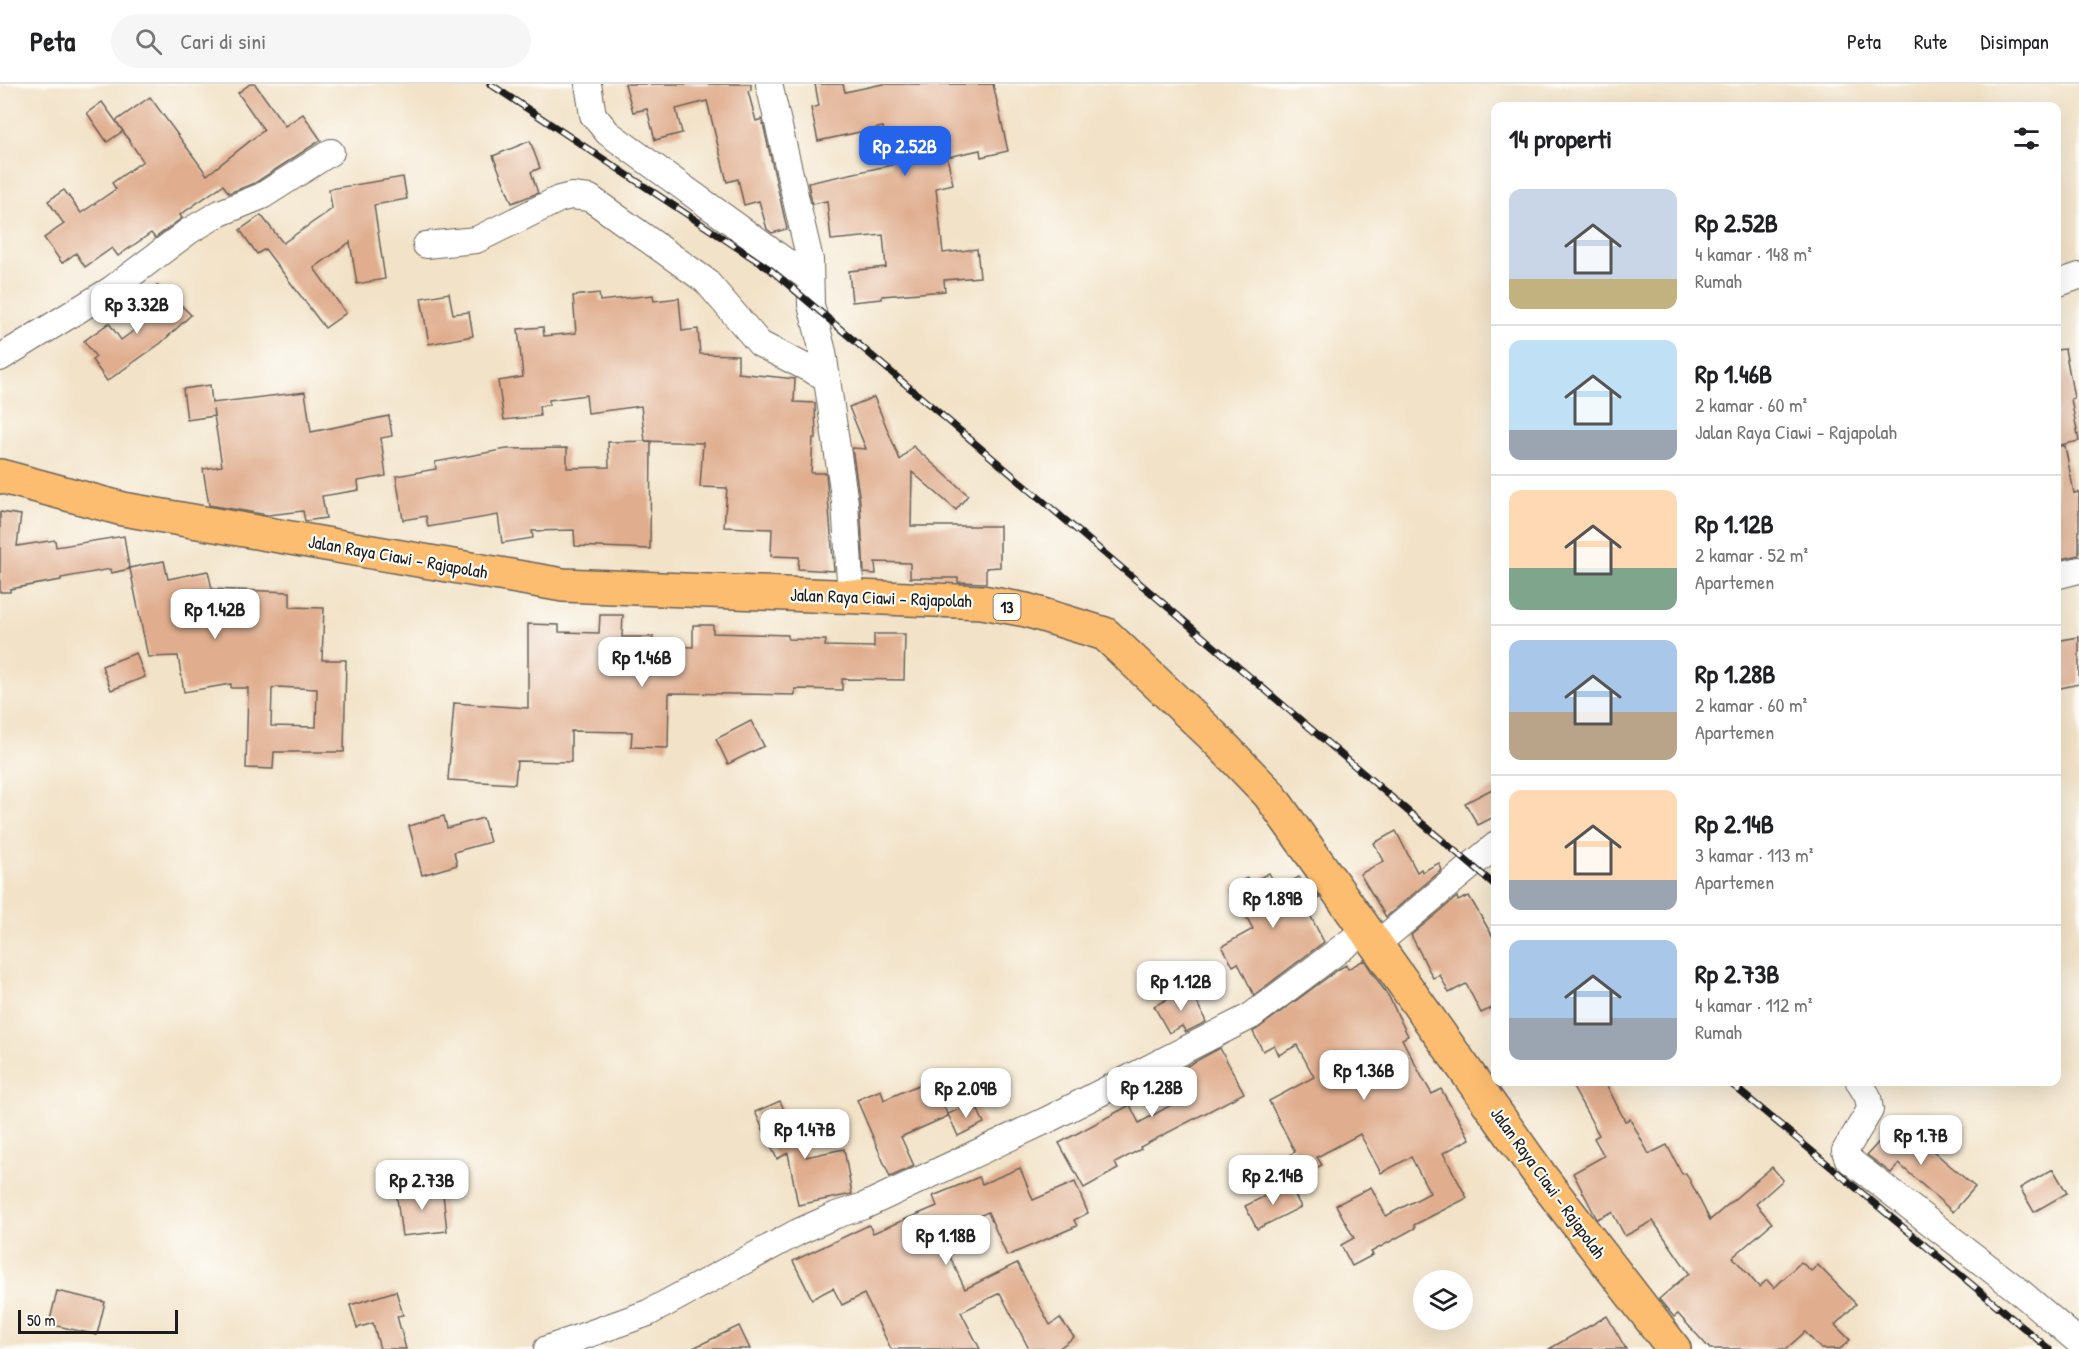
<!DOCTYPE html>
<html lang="id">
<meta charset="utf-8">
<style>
:root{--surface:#fff;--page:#f6f6f6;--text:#202124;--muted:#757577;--line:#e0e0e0;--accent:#2563eb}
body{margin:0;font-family:"Patrick Hand",sans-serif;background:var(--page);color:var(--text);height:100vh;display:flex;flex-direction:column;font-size:22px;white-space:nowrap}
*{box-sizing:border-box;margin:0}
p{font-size:20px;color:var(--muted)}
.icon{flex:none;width:33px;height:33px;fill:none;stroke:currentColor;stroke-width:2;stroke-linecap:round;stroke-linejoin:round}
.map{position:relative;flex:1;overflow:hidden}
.sheet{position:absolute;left:1491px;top:18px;width:570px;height:984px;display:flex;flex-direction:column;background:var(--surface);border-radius:12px;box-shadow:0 6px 24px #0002}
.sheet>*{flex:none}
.controls{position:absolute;left:1413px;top:1186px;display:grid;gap:12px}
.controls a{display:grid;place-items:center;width:60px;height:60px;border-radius:50%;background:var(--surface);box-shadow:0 6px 24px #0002;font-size:30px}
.scale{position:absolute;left:18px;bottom:15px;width:160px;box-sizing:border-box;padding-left:6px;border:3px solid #1c1c1c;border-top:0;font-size:16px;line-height:21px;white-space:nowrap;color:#1c1c1c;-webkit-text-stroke:4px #fdfcf7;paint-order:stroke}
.price{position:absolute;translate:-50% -51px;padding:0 14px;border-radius:12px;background:#fff;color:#222;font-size:20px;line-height:39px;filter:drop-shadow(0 2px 3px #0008)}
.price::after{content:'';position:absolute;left:50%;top:36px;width:18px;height:14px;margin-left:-9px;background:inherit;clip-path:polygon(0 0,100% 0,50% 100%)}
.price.current{background:var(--accent);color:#fff}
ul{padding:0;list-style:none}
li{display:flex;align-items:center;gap:18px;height:150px;padding:0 18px}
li+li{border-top:2px solid var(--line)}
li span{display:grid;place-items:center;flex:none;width:168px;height:120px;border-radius:12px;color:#555}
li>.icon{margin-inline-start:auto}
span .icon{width:72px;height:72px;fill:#fffc;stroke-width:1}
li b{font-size:26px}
h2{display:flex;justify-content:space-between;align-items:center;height:72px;padding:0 18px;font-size:26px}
header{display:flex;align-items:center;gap:36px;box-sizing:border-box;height:84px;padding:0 30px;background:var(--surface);border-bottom:2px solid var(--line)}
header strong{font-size:28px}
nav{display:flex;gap:33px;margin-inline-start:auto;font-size:21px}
.search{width:420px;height:54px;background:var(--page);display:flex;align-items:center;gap:15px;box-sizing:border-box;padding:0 21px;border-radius:33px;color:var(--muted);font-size:22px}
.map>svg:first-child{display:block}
</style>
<header>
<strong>Peta</strong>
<div class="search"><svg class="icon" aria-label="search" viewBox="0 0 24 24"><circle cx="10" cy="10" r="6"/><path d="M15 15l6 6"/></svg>Cari di sini</div>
<nav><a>Peta</a><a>Rute</a><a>Disimpan</a></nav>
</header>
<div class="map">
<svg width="2079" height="1265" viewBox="0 0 2079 1265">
<rect width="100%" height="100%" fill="#fdfcf7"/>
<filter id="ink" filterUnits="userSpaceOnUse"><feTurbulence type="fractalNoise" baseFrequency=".0167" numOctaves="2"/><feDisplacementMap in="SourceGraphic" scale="12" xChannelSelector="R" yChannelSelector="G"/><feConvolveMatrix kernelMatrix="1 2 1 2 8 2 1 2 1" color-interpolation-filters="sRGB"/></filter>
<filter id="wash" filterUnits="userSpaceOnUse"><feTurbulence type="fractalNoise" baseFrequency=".008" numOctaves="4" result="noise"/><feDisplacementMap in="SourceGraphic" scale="24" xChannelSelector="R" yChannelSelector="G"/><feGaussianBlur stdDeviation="1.35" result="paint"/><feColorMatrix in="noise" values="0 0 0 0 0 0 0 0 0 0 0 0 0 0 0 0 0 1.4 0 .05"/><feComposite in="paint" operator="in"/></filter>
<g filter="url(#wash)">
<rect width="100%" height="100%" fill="#f2e2c7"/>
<g id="blocks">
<g fill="#e0ad8e" fill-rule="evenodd">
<polygon points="250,0 255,0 285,42 303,30 321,56 255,99 229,109 223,101 180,131 182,134 155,154 151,149 118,172 112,164 85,183 76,169 62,179 44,154 64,140 48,117 64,106 81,129 116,105 112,99 143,77 116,37 150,13 207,91 264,46 238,9"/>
<polygon points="625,0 751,0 751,6 748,7 756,37 762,35 787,145 772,149 767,145 759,117 744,121 738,95 727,98 707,17 676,25 682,49 655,56 647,25 633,28"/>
<polygon points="815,0 843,0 845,8 883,0 993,0 1008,67 981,73 980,66 947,73 953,100 936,104 943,169 977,165 980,193 944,196 945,207 882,212 882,215 852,218 849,187 886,183 883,151 831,156 827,117 812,120 808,99 892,81 883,43 818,57 811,24 819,22"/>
<polygon points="102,18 123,47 107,58 87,29"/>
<polygon points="530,57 540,84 531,88 538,109 512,119 493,72"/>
<polygon points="403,93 407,115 374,121 385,195 357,200 350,158 314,184 346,229 325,244 265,165 257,170 240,146 261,131 283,159 332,125 329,105"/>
<polygon points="157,201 175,221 178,218 191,231 161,259 107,297 92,276 96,273 84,257 109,239 121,256 154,232 140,217"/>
<polygon points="449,209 453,230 469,228 473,252 429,260 421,214"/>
<polygon points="599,209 600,217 653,211 654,217 679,214 682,247 698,245 700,270 738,271 738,289 795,295 794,318 815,319 816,354 813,354 811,389 826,389 834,487 798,485 799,473 771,472 772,445 724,443 727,404 700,403 703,359 645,357 641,322 588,329 586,311 549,316 549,321 539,322 540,332 504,336 498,297 523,293 518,245 543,243 544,252 576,249 573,212"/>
<polygon points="2065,265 2074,314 2071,315 2079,357 2056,362 2056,266"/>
<polygon points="210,301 212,319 305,308 311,348 389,332 392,352 381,354 386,392 358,397 359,406 322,412 326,434 305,437 303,427 268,431 209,421 203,385 222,382 213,325 214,332 187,336 183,305"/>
<polygon points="874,313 900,376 913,362 968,411 956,426 912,388 911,442 1000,442 1000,483 986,484 986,499 958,498 958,494 910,494 910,479 875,478 876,490 864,489 860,418 852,364 866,365 849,323"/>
<polygon points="651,357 650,465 575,462 574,446 532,447 533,454 502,459 498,431 428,443 426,432 403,436 396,392 436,385 435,378 507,365 567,364 567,384 609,383 608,358"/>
<polygon points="2056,362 2065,362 2074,409 2079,408 2079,471 2056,476"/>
<path d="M 0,428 L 21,431 L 17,462 L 55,456 L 56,463 L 124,452 L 129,484 L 164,477 L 168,495 L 208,487 L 212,505 L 290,508 L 290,523 L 324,524 L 322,576 L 346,576 L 344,668 L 274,668 L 273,685 L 246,684 L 248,604 L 231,604 L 231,600 L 184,608 L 178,572 L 148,573 L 130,485 L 111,489 L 110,485 L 61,494 L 61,496 L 10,505 L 10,508 L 0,508 ZM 277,603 L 317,605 L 316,643 L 271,642 L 272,605 Z"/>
<polygon points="600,531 623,531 622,553 653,553 652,562 693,563 693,541 713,541 713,549 788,551 788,555 826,556 825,562 874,563 874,550 905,550 904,596 842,595 842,606 795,605 795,611 669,609 668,664 631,663 632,648 571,647 571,678 517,677 515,700 448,696 454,619 528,624 528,540 559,541 559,548 599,549"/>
<polygon points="2079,553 2079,600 2056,605 2056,557"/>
<polygon points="136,569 145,593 111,606 102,582"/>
<polygon points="751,637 764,662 728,680 716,655"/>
<polygon points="1496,703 1496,732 1478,741 1465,719"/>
<polygon points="444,732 447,744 483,734 490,758 454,768 457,781 422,791 409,742"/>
<polygon points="1396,747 1417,788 1421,785 1422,788 1439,779 1442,786 1386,833 1360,790 1384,777 1374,759"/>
<polygon points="1269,789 1278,805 1299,793 1303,799 1308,797 1320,814 1313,818 1316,825 1309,829 1324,858 1254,911 1238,879 1233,882 1222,862 1253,845 1230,802 1247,794 1250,799"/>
<polygon points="1469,812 1496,858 1496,922 1481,929 1466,900 1449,909 1440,891 1433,894 1411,851 1457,813 1458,817"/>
<polygon points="1364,876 1389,913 1408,952 1402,955 1423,995 1432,1010 1441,1005 1470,1055 1443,1069 1467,1114 1414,1141 1415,1144 1371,1168 1373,1171 1352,1182 1341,1161 1354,1154 1336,1121 1371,1103 1386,1132 1430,1109 1411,1073 1381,1089 1360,1050 1317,1073 1322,1081 1302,1091 1291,1070 1295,1068 1269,1017 1314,993 1297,961 1279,971 1274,961 1263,967 1253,948 1339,885 1346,881 1348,885"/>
<polygon points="1190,903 1206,938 1186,948 1182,942 1169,949 1154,922"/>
<polygon points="1220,964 1244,1009 1140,1063 1141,1065 1115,1079 1118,1085 1084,1104 1059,1059 1130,1021 1139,1039 1173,1020 1161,996"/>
<polygon points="932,995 948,1032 901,1053 914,1082 890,1093 857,1016 881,1006 884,1016"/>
<polygon points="1570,998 1605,998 1625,1037 1630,1035 1649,1070 1667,1061 1682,1090 1686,1089 1710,1136 1772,1083 1783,1096 1756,1120 1772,1139 1733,1173 1759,1203 1767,1196 1774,1204 1801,1178 1811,1187 1818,1181 1856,1220 1835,1241 1850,1256 1840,1265 1821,1265 1805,1248 1786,1265 1710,1265 1678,1230 1674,1233 1659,1215 1689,1189 1653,1137 1625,1152 1612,1128 1597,1135 1573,1089 1604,1072 1594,1054 1599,1051"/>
<polygon points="780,1017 806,1073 844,1065 852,1110 798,1121 788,1069 777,1075 755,1028"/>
<polygon points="974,1018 984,1039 958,1052 948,1030"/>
<polygon points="1898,1037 1975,1103 1953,1128 1899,1080 1891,1089 1867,1071"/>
<polygon points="1020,1084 1033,1116 1075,1098 1088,1129 1074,1136 1077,1142 1007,1172 988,1128 939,1149 965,1205 1017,1179 1050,1241 1060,1234 1074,1253 1058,1265 1029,1265 1000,1209 961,1228 980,1265 891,1265 864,1210 842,1221 833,1204 812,1215 793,1177 869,1141 873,1149 937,1122 933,1112 979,1093 982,1100"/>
<polygon points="2053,1085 2067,1109 2034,1128 2020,1104"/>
<polygon points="1289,1100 1301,1123 1257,1145 1245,1122"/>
<polygon points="442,1101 447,1147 402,1152 396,1107"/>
<polygon points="57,1207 105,1218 97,1251 49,1240"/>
<polygon points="396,1207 403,1231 397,1232 406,1265 380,1265 373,1239 357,1244 350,1221"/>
<polygon points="1607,1232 1626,1265 1549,1265"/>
<polygon points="739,1242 750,1265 691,1265"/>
</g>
</g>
</g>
<g filter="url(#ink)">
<use href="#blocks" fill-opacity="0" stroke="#676158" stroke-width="1.5"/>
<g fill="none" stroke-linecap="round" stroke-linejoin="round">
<g stroke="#676158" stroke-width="28">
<g id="minor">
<polyline points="588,0 593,31 608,49 810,195"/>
<polyline points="769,0 810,176 811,221 823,268 845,419 851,513"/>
<polyline points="426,161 476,156 559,115 571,112 590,114 706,197 760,260 825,293"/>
<polyline points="2056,200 2079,192"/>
<polyline points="0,274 112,205 189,147 220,129 262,112 331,68"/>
<polyline points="2056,492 2079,486"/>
<polyline points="1377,860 1496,761"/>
<polyline points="1859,998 1868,1013 1870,1026 1845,1067 1848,1075 2019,1207 2079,1258"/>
<polyline points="547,1265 648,1229 798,1148 836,1131 864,1122 1047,1036 1251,932 1367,845"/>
</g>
</g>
<g stroke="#676158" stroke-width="36">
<polyline id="highway" points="0,392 123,425 563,501 982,518 1026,526 1105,550 1212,651 1269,710 1542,1094 1674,1265"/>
</g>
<use href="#minor" stroke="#fff" stroke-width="26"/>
<use href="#highway" stroke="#fcbd6f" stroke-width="33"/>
<g stroke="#1c1c1c" stroke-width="7">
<g id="rail">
<polyline points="490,0 771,186 1496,802"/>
<polyline points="1729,998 2049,1265"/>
</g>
</g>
<use href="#rail" stroke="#fdfcf7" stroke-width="4.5" stroke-dasharray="14" stroke-linecap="butt"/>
</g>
</g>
<g text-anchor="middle" stroke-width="4.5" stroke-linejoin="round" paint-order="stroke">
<rect fill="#fdfcf7" stroke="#605f5e" stroke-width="1.5" x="993.5" y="510" width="27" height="26" rx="4.5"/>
<g font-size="16" font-weight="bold" fill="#1c1c1c">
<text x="1007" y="529">13</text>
</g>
<g font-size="18" fill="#1c1c1c" stroke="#fdfcf7">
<text transform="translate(398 473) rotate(10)" y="6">Jalan Raya Ciawi - Rajapolah</text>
<text transform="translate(881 514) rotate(2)" y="6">Jalan Raya Ciawi - Rajapolah</text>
<text transform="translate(1548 1099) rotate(54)" y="6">Jalan Raya Ciawi - Rajapolah</text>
</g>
</g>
</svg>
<div class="controls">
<a><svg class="icon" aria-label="layers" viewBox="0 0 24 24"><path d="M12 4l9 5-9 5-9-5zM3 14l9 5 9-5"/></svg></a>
</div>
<div class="scale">50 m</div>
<b class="price current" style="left:905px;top:93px">Rp 2.52B</b>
<b class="price" style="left:137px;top:251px">Rp 3.32B</b>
<b class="price" style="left:215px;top:556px">Rp 1.42B</b>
<b class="price" style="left:642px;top:604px">Rp 1.46B</b>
<b class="price" style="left:1273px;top:845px">Rp 1.89B</b>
<b class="price" style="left:1181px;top:928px">Rp 1.12B</b>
<b class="price" style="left:1364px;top:1017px">Rp 1.36B</b>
<b class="price" style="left:1152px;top:1034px">Rp 1.28B</b>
<b class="price" style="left:966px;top:1035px">Rp 2.09B</b>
<b class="price" style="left:805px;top:1076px">Rp 1.47B</b>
<b class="price" style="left:1921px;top:1082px">Rp 1.7B</b>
<b class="price" style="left:1273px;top:1122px">Rp 2.14B</b>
<b class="price" style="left:422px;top:1127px">Rp 2.73B</b>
<b class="price" style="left:946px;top:1182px">Rp 1.18B</b>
<section class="sheet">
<h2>14 properti<svg class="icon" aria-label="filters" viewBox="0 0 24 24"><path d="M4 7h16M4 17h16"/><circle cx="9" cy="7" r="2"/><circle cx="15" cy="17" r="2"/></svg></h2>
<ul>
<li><span style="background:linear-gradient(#c9d6e8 75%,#c2b280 0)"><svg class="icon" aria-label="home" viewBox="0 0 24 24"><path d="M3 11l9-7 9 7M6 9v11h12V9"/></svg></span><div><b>Rp 2.52B</b><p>4 kamar · 148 m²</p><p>Rumah</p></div></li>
<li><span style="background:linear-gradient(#bfe0f5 75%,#9aa5b1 0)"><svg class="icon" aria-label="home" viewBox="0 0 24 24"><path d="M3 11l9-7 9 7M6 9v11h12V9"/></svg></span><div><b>Rp 1.46B</b><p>2 kamar · 60 m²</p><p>Jalan Raya Ciawi - Rajapolah</p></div></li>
<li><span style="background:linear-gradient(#ffd9b3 65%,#7fa58c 0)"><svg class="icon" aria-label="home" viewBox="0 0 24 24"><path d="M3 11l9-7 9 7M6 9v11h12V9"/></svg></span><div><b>Rp 1.12B</b><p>2 kamar · 52 m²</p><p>Apartemen</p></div></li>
<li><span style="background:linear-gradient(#a9c7e8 60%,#b9a48a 0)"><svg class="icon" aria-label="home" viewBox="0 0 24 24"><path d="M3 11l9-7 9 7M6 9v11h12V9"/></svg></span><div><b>Rp 1.28B</b><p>2 kamar · 60 m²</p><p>Apartemen</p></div></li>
<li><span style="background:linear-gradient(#ffd9b3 75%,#9aa5b1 0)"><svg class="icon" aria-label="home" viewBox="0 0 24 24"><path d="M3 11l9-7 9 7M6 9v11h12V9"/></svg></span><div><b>Rp 2.14B</b><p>3 kamar · 113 m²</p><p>Apartemen</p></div></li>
<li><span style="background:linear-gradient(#a9c7e8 65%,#9aa5b1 0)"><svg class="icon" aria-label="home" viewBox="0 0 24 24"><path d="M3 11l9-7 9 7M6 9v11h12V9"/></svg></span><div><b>Rp 2.73B</b><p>4 kamar · 112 m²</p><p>Rumah</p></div></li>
</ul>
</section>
</div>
